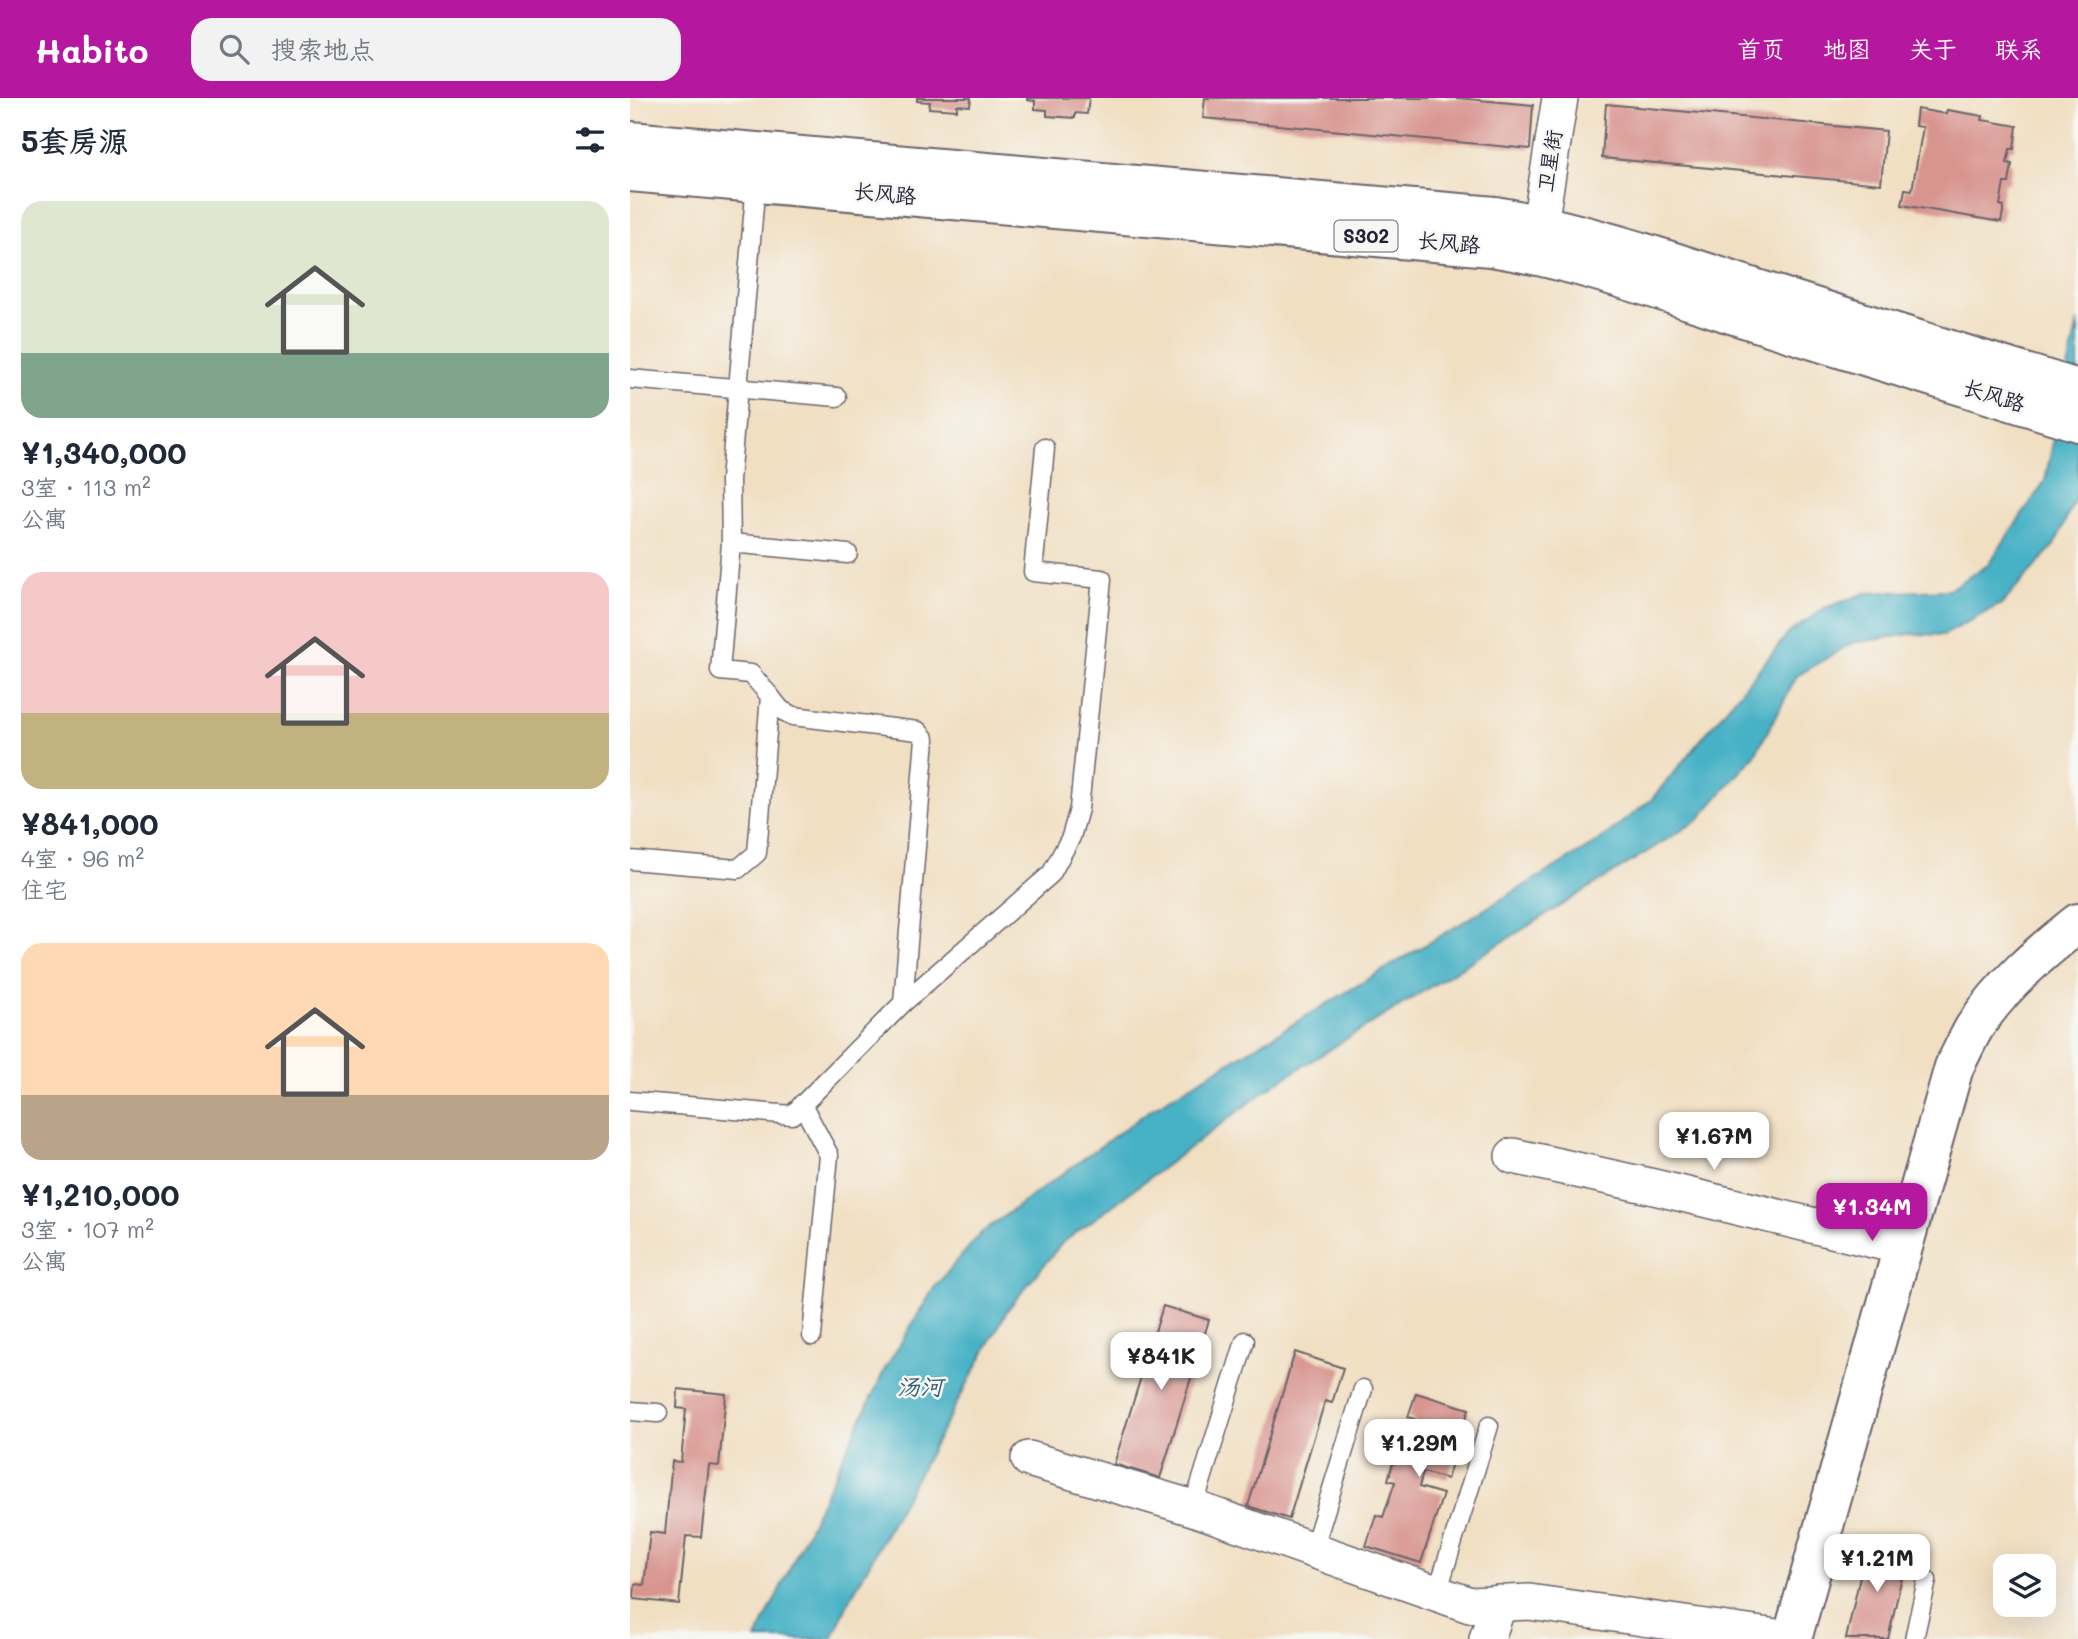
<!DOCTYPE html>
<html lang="zh">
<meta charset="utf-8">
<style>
:root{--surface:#fff;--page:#f2f2f3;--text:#1f2937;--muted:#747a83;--accent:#b5179e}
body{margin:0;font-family:Mali,"LXGW WenKai TC",sans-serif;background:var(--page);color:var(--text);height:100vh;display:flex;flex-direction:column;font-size:26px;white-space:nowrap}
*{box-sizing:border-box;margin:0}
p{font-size:23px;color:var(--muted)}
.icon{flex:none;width:38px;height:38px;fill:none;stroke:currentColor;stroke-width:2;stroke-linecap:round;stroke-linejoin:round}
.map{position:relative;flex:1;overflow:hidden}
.side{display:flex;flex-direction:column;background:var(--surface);width:630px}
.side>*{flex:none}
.buttons{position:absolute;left:1363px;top:1456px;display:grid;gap:14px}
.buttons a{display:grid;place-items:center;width:63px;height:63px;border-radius:14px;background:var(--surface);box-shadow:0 7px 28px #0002;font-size:35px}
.price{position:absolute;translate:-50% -60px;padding:0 16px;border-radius:14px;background:#fff;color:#222;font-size:23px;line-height:46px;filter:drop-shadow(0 2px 4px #0008)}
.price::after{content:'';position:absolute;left:50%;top:42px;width:21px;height:16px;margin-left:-10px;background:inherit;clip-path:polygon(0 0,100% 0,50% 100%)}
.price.on{background:var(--accent);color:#fff}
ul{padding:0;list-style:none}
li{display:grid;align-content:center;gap:14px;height:371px;padding:0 21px}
li span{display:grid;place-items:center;height:217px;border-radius:21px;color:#555}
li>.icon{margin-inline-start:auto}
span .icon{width:126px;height:126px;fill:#fffc;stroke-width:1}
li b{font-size:30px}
h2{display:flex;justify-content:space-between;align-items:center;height:84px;padding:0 21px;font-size:30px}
header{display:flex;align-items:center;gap:42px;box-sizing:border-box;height:98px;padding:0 35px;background:var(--accent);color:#fff}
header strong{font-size:33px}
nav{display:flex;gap:38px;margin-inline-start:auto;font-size:24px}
.search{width:490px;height:63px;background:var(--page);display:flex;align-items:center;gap:18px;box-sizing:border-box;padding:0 24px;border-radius:21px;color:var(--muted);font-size:26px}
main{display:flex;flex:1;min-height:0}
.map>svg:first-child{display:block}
</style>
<header>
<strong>Habito</strong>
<div class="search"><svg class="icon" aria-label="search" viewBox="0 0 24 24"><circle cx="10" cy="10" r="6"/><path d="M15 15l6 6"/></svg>搜索地点</div>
<nav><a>首页</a><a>地图</a><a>关于</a><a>联系</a></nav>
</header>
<main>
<section class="side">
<h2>5套房源<svg class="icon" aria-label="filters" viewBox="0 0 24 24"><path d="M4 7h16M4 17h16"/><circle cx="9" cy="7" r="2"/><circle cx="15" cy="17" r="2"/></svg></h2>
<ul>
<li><span style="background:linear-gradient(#dfe7d0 70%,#7fa58c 0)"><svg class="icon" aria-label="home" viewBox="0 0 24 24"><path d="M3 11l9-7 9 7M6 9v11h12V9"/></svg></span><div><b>¥1,340,000</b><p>3室 · 113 m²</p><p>公寓</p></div></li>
<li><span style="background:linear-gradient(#f6c9c9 65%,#c2b280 0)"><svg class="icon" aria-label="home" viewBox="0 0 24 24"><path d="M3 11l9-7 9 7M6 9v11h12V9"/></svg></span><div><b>¥841,000</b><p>4室 · 96 m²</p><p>住宅</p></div></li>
<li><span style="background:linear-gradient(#ffd9b3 70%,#b9a48a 0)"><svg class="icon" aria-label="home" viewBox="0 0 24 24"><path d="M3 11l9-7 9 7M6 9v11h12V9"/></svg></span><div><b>¥1,210,000</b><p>3室 · 107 m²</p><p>公寓</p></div></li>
</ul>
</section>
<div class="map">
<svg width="1448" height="1541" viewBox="0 0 1448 1541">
<rect width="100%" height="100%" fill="#f6f6f2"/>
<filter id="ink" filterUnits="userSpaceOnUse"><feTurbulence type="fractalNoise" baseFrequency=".0143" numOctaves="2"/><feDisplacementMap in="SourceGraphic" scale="14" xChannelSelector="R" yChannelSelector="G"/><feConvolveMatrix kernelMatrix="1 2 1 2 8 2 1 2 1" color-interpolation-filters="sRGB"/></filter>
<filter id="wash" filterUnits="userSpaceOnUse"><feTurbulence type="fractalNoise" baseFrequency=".00686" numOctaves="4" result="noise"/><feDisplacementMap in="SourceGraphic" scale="28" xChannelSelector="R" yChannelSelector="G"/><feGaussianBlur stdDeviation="1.57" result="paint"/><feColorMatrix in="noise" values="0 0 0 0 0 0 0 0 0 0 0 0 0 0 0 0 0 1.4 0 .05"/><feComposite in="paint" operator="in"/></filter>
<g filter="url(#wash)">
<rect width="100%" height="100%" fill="#f1dfc2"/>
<polygon fill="#47b1c5" stroke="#346a80" stroke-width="2" points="1448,223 1448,394 1425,446 1373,505 1314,537 1281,536 1222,545 1167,578 1125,657 1068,722 646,985 431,1146 378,1211 218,1505 202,1541 126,1541 255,1271 304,1190 351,1135 523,1010 967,744 1022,701 1159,535 1195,510 1236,495 1318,492 1358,467 1415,383"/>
<g id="blocks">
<g fill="#d8948f">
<polygon points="287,0 341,0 340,8 327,7 327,12 299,10 300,4 287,3"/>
<polygon points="397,0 459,0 457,16 445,15 445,20 417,18 417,12 405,11 405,3 397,2"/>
<polygon points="575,0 827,0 903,7 900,51 573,20"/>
<polygon points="976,6 1256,33 1251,86 972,60"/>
<polygon points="1287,11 1316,16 1317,12 1353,18 1352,22 1387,28 1384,51 1380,51 1377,65 1382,66 1379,85 1374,85 1370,107 1374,108 1371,124 1272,107 1275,91 1282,92 1293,29 1285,28"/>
<polygon points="533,1208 579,1222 530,1380 484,1366"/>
<polygon points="665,1254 713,1270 702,1305 695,1303 659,1421 618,1408"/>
<polygon points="48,1291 96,1296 89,1368 79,1367 71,1439 56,1438 49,1506 4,1501 5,1486 14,1487 20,1434 35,1436 42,1363 51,1364 56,1311 47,1310"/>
<polygon points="786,1295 839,1311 817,1381 793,1374 789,1389 813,1396 791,1465 736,1448 746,1417 753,1419 765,1384 758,1382 765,1358 772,1360 784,1321 778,1319"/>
<polygon points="1237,1447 1277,1456 1258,1541 1216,1541"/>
</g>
</g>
</g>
<g filter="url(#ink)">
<use href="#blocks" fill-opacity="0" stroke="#6a646a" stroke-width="2"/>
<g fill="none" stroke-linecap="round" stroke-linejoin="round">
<g stroke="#6a646a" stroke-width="21">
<g id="lane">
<polyline points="0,281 207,299"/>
<polyline points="101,445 218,456"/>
<polyline points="140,598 151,612 163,618 288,633 295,641 273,905"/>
<polyline points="0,762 108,771 127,755 140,598 121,576 90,573 101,445 100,382 126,85"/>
<polyline points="0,1003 162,1017 273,905 421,776 441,739 449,711 472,481 403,474 415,350"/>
<polyline points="172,1006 199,1057 182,1238"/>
<polyline points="0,1313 28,1315"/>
<polyline points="563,1410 615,1243"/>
<polyline points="683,1452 733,1291"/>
<polyline points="807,1495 859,1328"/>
<polyline points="1284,1541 1297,1482"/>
</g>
</g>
<g stroke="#6a646a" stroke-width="38">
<g id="street">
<polyline points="910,126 930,0"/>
<polyline points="883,1058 1024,1089 1272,1149"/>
<polyline points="399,1361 563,1410 840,1507 899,1504 1161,1541"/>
<polyline points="857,1541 869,1505"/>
</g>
</g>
<g stroke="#6a646a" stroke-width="42">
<path id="secondary" d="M 1162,1541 L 1324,969 C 1331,956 1337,942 1344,930 C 1371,888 1410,855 1448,825"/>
</g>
<g stroke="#6a646a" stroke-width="42">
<g id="primary">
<path d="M 0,43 L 865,118 C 955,133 1041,163 1127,191 C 1234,225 1341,259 1448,291"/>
<path d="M 0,74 L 861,149 C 949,163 1033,194 1117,221 C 1227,256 1337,290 1448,324"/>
</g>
</g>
<use href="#lane" stroke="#fff" stroke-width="18"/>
<use href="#street" stroke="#fff" stroke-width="35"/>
<use href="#secondary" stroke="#fff" stroke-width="38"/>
<use href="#primary" stroke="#fff" stroke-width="38"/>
</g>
</g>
<g text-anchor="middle" stroke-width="5" stroke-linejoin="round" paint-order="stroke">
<rect fill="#f6f6f2" stroke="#626272" stroke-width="2" x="704.5" y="122.5" width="63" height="31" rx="5"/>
<g font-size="19" font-weight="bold" fill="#22223b">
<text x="736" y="145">S302</text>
</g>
<g font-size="21" fill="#22223b" stroke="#f6f6f2">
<text transform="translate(920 63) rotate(-81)" y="7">卫星街</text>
<text transform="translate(255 96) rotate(5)" y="7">长风路</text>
<text transform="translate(819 145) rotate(5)" y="7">长风路</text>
<text transform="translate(1364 298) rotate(17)" y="7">长风路</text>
</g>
<g font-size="23" font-style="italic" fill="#315b72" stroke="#f6f6f2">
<text x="290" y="1297">汤河</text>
</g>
</g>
</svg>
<div class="buttons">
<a><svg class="icon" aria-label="layers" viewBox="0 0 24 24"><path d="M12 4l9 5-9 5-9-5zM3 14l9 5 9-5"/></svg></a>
</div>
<b class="price" style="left:1084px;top:1074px">¥1.67M</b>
<b class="price on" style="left:1242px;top:1145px">¥1.34M</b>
<b class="price" style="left:531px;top:1294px">¥841K</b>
<b class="price" style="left:789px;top:1381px">¥1.29M</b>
<b class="price" style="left:1247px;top:1496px">¥1.21M</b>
</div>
</main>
